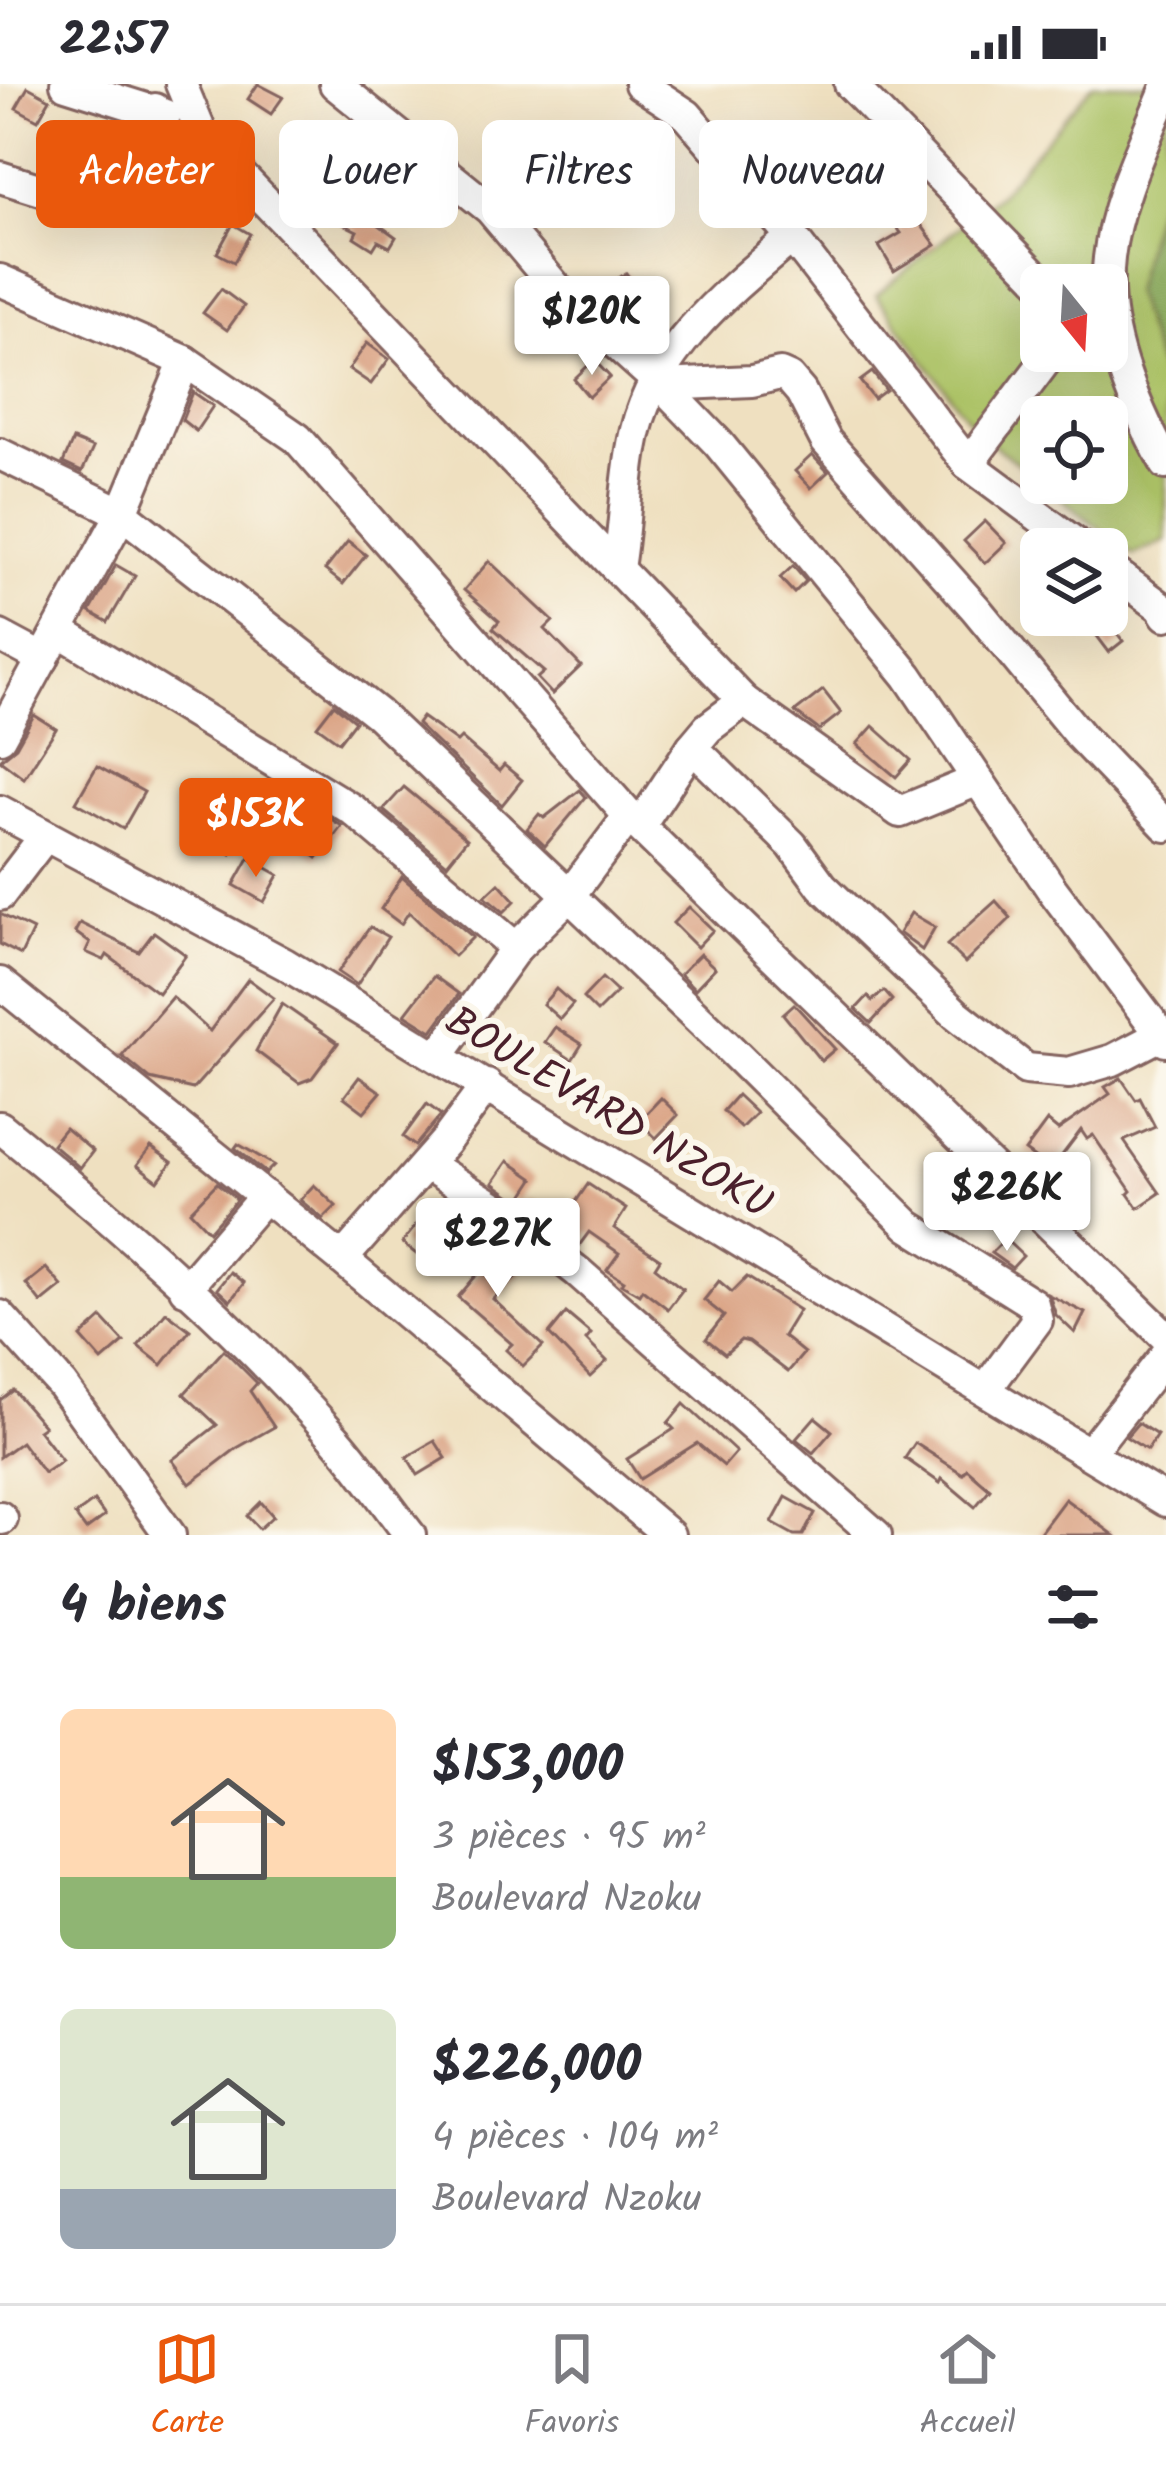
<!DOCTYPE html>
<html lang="fr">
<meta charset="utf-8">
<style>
:root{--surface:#fff;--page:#f7f7f7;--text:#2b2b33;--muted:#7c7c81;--line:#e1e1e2;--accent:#ea580c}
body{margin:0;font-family:Kalam,sans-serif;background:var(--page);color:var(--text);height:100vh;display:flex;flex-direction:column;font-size:45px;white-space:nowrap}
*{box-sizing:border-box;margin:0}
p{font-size:39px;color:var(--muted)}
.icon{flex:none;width:66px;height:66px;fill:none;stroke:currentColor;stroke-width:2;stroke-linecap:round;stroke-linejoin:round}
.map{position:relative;height:1451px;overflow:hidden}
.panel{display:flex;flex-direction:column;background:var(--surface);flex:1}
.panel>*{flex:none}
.guide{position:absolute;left:36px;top:36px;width:1095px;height:108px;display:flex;gap:24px}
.needle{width:78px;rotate:162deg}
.fabs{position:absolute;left:1020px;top:180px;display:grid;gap:24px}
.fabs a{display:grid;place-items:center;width:108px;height:108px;border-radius:18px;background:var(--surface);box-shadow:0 12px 48px #0002;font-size:60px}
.price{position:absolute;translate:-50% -102px;padding:0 27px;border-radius:12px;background:#fff;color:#222;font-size:39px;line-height:78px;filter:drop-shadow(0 3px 6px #0008)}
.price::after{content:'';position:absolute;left:50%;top:72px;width:36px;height:27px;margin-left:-18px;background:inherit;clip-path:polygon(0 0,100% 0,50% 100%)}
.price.active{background:var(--accent);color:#fff}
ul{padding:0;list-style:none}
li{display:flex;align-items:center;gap:36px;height:300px;padding:0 60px}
li span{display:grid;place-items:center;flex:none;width:336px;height:240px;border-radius:18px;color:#555}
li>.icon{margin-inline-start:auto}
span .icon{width:144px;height:144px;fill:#fffc;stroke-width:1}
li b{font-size:51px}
h2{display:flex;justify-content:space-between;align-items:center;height:144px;padding:0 60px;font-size:51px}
.chip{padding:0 42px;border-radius:18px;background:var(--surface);box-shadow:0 12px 48px #0002;font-size:42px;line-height:108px}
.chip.active{background:var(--accent);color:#fff}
.status{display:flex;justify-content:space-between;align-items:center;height:84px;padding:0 60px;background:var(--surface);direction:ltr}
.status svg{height:33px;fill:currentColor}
.tabs{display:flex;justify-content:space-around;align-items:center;height:168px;border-top:3px solid var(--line);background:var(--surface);font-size:33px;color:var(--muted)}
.tabs a{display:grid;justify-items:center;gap:6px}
.tabs .active{color:var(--accent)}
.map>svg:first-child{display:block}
</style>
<div class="status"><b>22:57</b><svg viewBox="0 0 49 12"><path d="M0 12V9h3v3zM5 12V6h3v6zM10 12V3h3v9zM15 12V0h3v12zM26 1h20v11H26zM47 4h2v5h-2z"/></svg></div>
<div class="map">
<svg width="1166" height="1451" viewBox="0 0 1166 1451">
<rect width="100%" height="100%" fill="#fbf7ec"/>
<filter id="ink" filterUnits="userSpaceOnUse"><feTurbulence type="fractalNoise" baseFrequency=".00833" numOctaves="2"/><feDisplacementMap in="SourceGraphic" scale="24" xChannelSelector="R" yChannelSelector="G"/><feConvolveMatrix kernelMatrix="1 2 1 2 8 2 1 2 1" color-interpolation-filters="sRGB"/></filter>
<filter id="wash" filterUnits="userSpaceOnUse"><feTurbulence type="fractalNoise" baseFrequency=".004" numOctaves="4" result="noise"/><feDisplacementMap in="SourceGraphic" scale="48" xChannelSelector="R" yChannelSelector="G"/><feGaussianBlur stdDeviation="2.7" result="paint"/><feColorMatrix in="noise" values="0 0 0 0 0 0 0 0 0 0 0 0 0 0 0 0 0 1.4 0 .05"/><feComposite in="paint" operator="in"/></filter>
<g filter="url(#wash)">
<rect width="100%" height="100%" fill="#efe0c0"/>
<path fill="#acc266" stroke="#7b7048" stroke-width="3" fill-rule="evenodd" d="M 1093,0 L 1166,0 L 1166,87 L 1133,208 L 1166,305 L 1166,457 L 1133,471 L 1042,399 L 1107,399 L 1107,333 L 1041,333 L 1041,398 L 977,348 L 876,211 L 999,110 ZM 1041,201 L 1107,201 L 1107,267 L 1041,267 Z"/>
<polygon fill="#89a85b" stroke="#6a6443" stroke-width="3" points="1166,87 1166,305 1133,208"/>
<g id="blocks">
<g fill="#d9a081">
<polygon points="258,0 283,13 271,30 248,15"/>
<polygon points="28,3 50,15 38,36 16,24"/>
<polygon points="631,44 646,60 627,79 611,64"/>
<polygon points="337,111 396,153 390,163 378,157 373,165 354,153 357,147 327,132"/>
<polygon points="903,116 936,161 894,187 879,162 901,149 886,128"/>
<polygon points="233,140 250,150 234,178 217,169"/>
<polygon points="626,189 637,204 619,216 609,201"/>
<polygon points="221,205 244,222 227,246 203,229"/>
<polygon points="367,259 389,275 371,300 349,285"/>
<polygon points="594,276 610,293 589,313 574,295"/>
<polygon points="872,288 886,306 874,315 860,297"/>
<polygon points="193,308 213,322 196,347 182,336"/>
<polygon points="73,356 93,364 82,388 63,379"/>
<polygon points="812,371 828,388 811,404 795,387"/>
<polygon points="985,437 1006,459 985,479 964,457"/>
<polygon points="348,457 366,471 343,500 325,486"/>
<polygon points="489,477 553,537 545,545 581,582 552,610 537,594 544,588 493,544 499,537 464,506"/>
<polygon points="116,481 135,492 108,538 90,528"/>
<polygon points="793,482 806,497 794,509 780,494"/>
<polygon points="1111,541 1123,557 1109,568 1097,552"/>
<polygon points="823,606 841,629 819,646 795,628"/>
<polygon points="334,620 355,637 339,658 317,642"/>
<polygon points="34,631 56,645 24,694 0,676 16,663"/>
<polygon points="422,633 457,658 461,654 499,687 504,681 522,696 502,721 417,640"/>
<polygon points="873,642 911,676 896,693 857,660"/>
<polygon points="97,682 144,708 123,745 76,718"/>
<polygon points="404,703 467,755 447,780 383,726"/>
<polygon points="580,706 586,713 545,762 527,745 539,730 544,734"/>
<polygon points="316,726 342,742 317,774 293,756"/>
<polygon points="220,736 243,752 231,770 208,754"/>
<polygon points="249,774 279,791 264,818 234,801"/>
<polygon points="402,793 473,853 454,872 409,828 401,840 381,825"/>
<polygon points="499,799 515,817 504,828 485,812"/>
<polygon points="996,817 1011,834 965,879 947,861"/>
<polygon points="689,823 713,846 697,863 673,839"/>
<polygon points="911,829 935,843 922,866 899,849"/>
<polygon points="0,830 33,846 21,871 0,860"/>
<polygon points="80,839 139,868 154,848 186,871 158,909 107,871 104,876 86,868 90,859 75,848"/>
<polygon points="370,843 388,853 357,901 338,888"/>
<polygon points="700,870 715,884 695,905 680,890"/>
<polygon points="434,892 459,910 432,947 405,930"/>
<polygon points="602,894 617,908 597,928 583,914"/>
<polygon points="248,895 274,914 193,1005 150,995 122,972 172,913 210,947"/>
<polygon points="556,905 573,920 560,935 543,920"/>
<polygon points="884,907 892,916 871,939 856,925 868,912 872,917"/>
<polygon points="282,920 338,959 312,994 299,999 256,967"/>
<polygon points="794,920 835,965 821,977 783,930"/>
<polygon points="555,943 582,960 572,976 545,958"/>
<polygon points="359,993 381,1008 364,1028 344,1013"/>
<polygon points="1121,994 1136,1016 1140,1014 1155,1043 1124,1057 1160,1109 1138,1124 1128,1110 1131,1107 1093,1051 1087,1055 1081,1046 1051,1086 1025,1067 1047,1037 1058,1046 1110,1010 1105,1003"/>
<polygon points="737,1011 756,1029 741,1044 723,1027"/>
<polygon points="661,1014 678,1031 656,1054 639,1037"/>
<polygon points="427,1020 441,1031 415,1062 403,1053"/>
<polygon points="65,1044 93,1067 80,1084 52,1060"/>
<polygon points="238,1060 274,1081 266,1089 235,1064"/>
<polygon points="151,1063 172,1078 158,1097 137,1081"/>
<polygon points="508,1077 534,1095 519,1118 493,1099"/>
<polygon points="1060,1096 1081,1115 1067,1130 1047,1110"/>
<polygon points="217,1099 237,1115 209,1147 190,1127"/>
<polygon points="588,1100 626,1125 614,1144 660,1175 655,1183 683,1205 668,1225 642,1205 639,1210 622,1200 624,1197 607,1186 619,1169 589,1148 578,1163 525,1122 529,1115 564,1135"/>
<polygon points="314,1101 336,1122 323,1135 300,1116"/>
<polygon points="421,1135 435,1146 431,1152 435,1155 420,1173 402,1159"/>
<polygon points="1005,1155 1023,1172 1012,1184 991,1169"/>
<polygon points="487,1159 494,1159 522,1186 493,1215 543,1262 523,1282 506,1266 512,1260 458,1213 480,1187 469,1176"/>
<polygon points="46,1184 62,1202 41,1219 26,1200"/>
<polygon points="230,1188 244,1199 230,1217 217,1205"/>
<polygon points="747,1193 799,1226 783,1252 804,1269 788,1288 749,1258 741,1256 725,1270 706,1255 724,1232 704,1216 719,1197 732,1208"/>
<polygon points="1049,1211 1085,1229 1075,1249 1056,1231"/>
<polygon points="166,1228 190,1246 162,1281 138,1262"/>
<polygon points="566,1229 591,1250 586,1256 607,1277 590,1293 549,1250"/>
<polygon points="102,1234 124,1258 102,1277 81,1253"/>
<polygon points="224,1266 257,1299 250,1307 274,1343 237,1364 190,1400 172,1376 217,1341 184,1310"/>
<polygon points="13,1306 44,1342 38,1346 62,1377 44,1389 21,1358 0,1373 0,1316"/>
<polygon points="684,1320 736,1368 724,1382 697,1359 640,1395 627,1375 674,1345 668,1339"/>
<polygon points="815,1333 832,1347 813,1369 796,1355"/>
<polygon points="1138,1339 1157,1351 1147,1366 1126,1353"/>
<polygon points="435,1357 446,1374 418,1391 407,1373"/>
<polygon points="915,1359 963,1390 967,1385 990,1405 975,1423 942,1395 940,1399 905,1374"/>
<polygon points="786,1413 815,1429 803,1451 794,1451 772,1439"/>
<polygon points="1065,1415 1114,1451 1038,1451"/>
<polygon points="94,1417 105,1432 86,1446 75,1431"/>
<polygon points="261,1418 273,1432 259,1445 247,1432"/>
</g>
</g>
</g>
<g filter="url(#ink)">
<use href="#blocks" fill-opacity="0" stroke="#84635f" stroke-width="3"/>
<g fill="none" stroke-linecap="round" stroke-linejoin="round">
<g stroke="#84635f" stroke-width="36">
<g id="minor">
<polyline points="66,0 165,31"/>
<polyline points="181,0 202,51 744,617 900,728 978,696"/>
<polyline points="335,0 490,125 565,214 662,301 718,359 908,592 1051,804 1166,957"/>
<polyline points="640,0 687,31 792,153 968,380 1083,465"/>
<polyline points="850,0 1045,201"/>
<path d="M 1166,5 C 1145,57 1115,117 1109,174 C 1101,243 1133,321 1166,380"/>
<polyline points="0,93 83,119 124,70 144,33 155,25"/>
<polyline points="0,196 185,277 297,354 629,732 1166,1253"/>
<polyline points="662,301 752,297 780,290 789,294 801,308 826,357 976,525 1080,652 1166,742"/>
<polyline points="0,370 122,429 378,630 720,955 909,1142 1033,1220 1037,1236 986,1305"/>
<polyline points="968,380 1053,267"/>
<polyline points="1107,483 1161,523 1166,531"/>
<path d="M 618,484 C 626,438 625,391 636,346 C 656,264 731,205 792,153"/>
<polyline points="59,547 353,726 516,864"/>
<polyline points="0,552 43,575"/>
<polyline points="0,653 122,429 185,277"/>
<polyline points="692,663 792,761 822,802 956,930 1026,985 1069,989 1113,976 1161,951"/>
<polyline points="0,727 285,880 1166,1417"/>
<polyline points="641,740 692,663 708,644 744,617"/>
<polyline points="0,811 45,752"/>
<polyline points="0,899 342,1175 669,1451"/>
<polyline points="439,971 516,864 569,812 629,732"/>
<path d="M 0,1043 C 118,1139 236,1242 337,1356 C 363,1386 386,1420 410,1451"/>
<polyline points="426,1080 494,1123 578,1188 876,1451"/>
<polyline points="342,1175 445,1058 487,1001"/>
<polyline points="185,1205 265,1112"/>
<polyline points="0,1232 62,1301 170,1451"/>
<polyline points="1090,1368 1166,1271"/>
<polyline points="0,1433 2,1435"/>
</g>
</g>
<use href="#minor" stroke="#fff" stroke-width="30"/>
</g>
</g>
<g text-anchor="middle" stroke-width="12" stroke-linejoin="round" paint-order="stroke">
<g font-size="42" fill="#4a1f2b" stroke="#fbf7ec">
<text transform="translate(610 1027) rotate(31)" y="15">BOULEVARD NZOKU</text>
</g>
</g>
</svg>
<div class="fabs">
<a><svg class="needle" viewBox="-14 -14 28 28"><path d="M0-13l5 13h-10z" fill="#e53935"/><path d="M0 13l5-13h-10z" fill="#7c7c81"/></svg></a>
<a><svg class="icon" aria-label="locate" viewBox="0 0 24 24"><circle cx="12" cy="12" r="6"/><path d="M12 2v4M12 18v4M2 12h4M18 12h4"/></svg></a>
<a><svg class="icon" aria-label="layers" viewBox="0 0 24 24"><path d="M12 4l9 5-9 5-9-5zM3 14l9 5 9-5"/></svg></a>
</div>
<b class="price" style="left:592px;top:294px">$120K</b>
<b class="price active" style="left:256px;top:796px">$153K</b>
<b class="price" style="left:1007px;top:1170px">$226K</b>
<b class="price" style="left:498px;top:1216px">$227K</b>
<div class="guide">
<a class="chip active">Acheter</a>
<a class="chip">Louer</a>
<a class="chip">Filtres</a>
<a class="chip">Nouveau</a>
</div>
</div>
<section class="panel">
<h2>4 biens<svg class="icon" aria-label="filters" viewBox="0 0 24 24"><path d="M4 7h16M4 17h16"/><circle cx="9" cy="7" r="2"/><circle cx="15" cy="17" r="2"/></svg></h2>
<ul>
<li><span style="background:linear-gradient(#ffd9b3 70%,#8fb573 0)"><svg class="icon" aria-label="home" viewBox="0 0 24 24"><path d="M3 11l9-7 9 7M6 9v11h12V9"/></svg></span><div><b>$153,000</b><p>3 pièces · 95 m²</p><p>Boulevard Nzoku</p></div></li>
<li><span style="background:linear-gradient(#dfe7d0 75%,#9aa5b1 0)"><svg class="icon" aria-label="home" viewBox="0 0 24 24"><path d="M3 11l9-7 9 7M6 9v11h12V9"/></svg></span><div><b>$226,000</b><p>4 pièces · 104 m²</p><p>Boulevard Nzoku</p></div></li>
</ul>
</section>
<nav class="tabs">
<a class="active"><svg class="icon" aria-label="map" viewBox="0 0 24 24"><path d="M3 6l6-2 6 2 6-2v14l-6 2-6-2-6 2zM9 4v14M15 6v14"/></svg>Carte</a>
<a><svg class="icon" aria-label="saved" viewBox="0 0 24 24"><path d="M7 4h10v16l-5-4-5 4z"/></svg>Favoris</a>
<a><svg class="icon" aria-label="home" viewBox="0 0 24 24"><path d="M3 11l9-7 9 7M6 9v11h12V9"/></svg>Accueil</a>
</nav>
